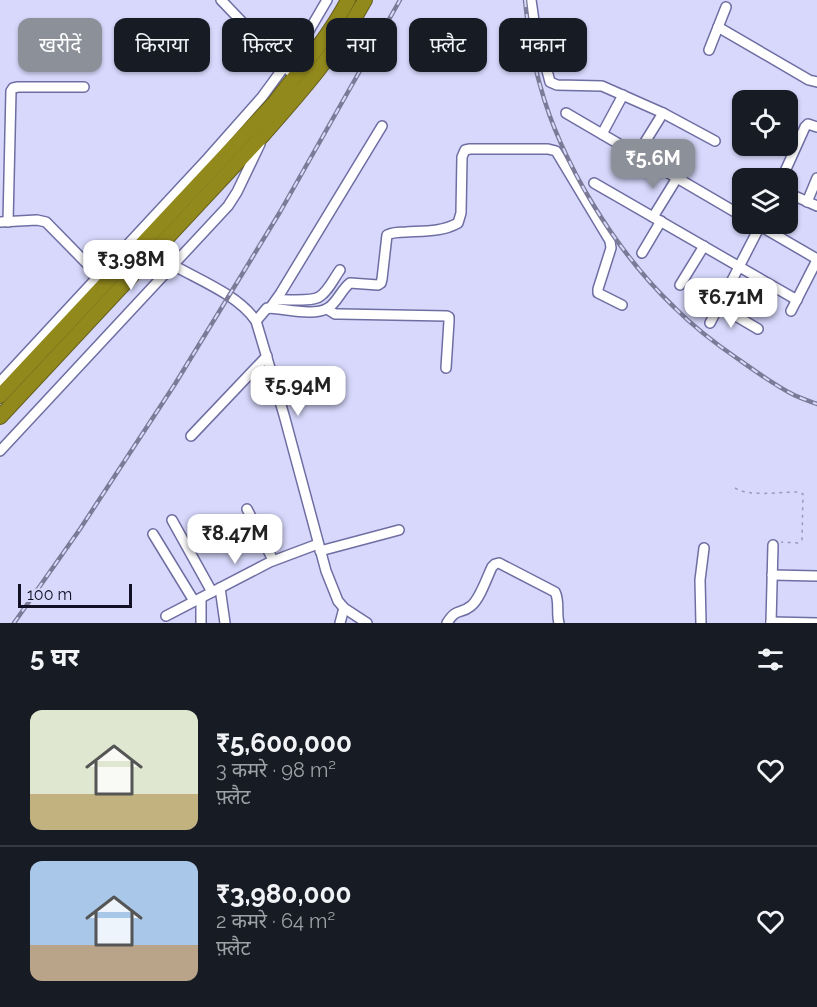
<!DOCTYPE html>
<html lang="hi">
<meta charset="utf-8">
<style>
:root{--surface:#171b24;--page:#242831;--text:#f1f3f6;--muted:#9ea1a6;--line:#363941;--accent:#8c9099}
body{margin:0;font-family:Raleway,"Noto Sans Devanagari",sans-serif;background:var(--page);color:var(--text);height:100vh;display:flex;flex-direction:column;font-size:22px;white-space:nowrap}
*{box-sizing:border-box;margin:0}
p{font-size:20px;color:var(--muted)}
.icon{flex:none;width:33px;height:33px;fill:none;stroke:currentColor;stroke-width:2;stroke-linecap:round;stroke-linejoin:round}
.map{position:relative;height:623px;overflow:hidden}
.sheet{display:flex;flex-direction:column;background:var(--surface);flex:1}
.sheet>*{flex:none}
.banner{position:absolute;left:18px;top:18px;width:782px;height:54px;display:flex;gap:12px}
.tools{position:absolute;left:732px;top:90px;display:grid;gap:12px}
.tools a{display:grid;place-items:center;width:66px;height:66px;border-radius:12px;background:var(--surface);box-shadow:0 2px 4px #0004;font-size:30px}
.scale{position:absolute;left:18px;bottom:15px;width:114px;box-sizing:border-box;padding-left:6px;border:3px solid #100f23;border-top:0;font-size:16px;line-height:21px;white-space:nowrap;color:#100f23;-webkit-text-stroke:4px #d7d8fc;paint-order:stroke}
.price{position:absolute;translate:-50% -51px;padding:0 14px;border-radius:12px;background:#fff;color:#222;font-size:20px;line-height:39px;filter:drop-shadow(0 2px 3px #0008)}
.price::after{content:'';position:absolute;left:50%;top:36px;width:18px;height:14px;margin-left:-9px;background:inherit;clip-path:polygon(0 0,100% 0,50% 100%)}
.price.active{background:var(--accent);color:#fff}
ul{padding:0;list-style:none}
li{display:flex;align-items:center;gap:18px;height:150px;padding:0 30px}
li+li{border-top:2px solid var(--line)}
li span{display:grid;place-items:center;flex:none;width:168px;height:120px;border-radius:12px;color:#555}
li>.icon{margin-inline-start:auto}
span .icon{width:72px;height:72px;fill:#fffc;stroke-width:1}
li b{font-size:26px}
h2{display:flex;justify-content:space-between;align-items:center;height:72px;padding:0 30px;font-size:26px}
.tag{padding:0 21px;border-radius:12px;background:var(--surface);box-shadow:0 2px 4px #0004;font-size:21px;line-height:54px}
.tag.active{background:var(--accent);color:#fff}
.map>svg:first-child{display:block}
</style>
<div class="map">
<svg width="817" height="623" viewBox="0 0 817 623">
<rect width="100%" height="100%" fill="#d7d8fc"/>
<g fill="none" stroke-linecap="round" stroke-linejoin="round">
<g stroke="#6f6ea3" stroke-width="12">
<g id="minor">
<polyline points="221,0 294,76"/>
<polyline points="531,0 534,21 550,82 557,85 602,86 663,113"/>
<polyline points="718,27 809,80 817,82"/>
<polyline points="709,50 726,7"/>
<polyline points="566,113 742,216"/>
<polyline points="602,134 623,95"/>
<polyline points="637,155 663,113 715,141"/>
<polyline points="782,178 805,127 808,124 817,127"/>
<polyline points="594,183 797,300"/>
<polyline points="788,193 817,206"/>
<polyline points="807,202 817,178"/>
<polyline points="653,217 677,178"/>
<polyline points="0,222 37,220 46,222 99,276"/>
<polyline points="8,222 11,91 13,88 18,87 84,87"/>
<polyline points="642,253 661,221"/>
<path d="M 173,265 C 201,281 238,295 256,321 L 284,415 L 326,571 L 338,601 L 344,608 L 367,623"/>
<polyline points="680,285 704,246"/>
<path d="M 276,300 C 287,299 310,302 319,297 C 328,292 334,278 340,270"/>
<polyline points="719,306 758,329"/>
<polyline points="270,308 280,294 382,126"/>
<polyline points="327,309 335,314 340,314 447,316 449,317 449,321 446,368"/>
<polyline points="791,311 817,260"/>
<path d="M 256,321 L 267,308 C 283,308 314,317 328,308 C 337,303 341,290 350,283 L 378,285 L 381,283 L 382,279 L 387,235 C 393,232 399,232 406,232 C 424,231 442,232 458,223 L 461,213 L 462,157 L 465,150 L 470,149 L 548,149 L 556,151 L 610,241 L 611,248 L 598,289 L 598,293 L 622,305"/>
<polyline points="710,323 760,226 817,259"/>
<polyline points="0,382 208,158 262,97 303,41 327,0"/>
<polyline points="191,436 267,356"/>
<polyline points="0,451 228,206 237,192 260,144"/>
<polyline points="247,509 273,560"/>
<polyline points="172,520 212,592"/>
<polyline points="153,534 194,601"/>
<polyline points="320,551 399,530"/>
<polyline points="772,575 817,576"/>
<polyline points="220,588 225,623"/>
<polyline points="166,616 270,562 318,544"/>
<polyline points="771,622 817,623"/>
<polyline points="201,623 201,598"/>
<polyline points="340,623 344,608"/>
<path d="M 447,623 C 457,607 460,615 471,606 C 480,599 487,577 492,567 L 495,564 L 499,563 L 555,592 C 560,601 556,613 559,623"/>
<polyline points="701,623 700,580 704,548"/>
<polyline points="771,623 773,545"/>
</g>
</g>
<g stroke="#645e1f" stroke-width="16">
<g id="highway">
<path d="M 0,396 L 275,102 C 300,69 329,37 348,0"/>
<path d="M 0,417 L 264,134 C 302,91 338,50 365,0"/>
</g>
</g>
<path stroke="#999ab9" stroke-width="1.5" stroke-dasharray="3 4.5" stroke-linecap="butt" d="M 735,488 C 750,497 779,492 797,492 L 803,494 L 802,540 L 798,543 L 781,542"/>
<use href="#minor" stroke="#fff" stroke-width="9"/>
<use href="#highway" stroke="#92891d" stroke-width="14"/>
<g stroke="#7b7b98" stroke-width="4.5">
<g id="rail">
<path d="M 525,0 C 528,29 532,57 540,85 C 561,163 616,252 675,308 C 694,327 716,344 738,359 C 755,371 773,384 792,394 C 800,398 809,401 817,404"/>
<polyline points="14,623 80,529 175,384 280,212 400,0"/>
</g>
</g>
<use href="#rail" stroke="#d7d8fc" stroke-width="2" stroke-dasharray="7" stroke-linecap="butt"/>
</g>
</svg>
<div class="tools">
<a><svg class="icon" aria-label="locate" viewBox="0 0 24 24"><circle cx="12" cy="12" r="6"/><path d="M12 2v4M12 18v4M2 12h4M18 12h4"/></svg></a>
<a><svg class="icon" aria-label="layers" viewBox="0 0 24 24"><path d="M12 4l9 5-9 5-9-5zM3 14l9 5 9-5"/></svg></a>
</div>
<div class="scale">100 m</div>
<b class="price active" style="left:653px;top:190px">₹5.6M</b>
<b class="price" style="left:131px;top:291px">₹3.98M</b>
<b class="price" style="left:731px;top:329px">₹6.71M</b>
<b class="price" style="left:298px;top:417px">₹5.94M</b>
<b class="price" style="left:235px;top:565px">₹8.47M</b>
<div class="banner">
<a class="tag active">खरीदें</a>
<a class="tag">किराया</a>
<a class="tag">फ़िल्टर</a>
<a class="tag">नया</a>
<a class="tag">फ़्लैट</a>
<a class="tag">मकान</a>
</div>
</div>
<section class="sheet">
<h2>5 घर<svg class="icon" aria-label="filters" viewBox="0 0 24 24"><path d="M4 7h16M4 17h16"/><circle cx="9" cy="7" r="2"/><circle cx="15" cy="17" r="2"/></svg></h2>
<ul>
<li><span style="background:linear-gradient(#dfe7d0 70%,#c2b280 0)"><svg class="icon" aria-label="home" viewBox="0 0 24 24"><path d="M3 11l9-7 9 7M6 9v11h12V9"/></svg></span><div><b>₹5,600,000</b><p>3 कमरे · 98 m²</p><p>फ़्लैट</p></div><svg class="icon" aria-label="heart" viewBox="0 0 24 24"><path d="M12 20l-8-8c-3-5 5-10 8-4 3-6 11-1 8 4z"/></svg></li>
<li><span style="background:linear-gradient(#a9c7e8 70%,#b9a48a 0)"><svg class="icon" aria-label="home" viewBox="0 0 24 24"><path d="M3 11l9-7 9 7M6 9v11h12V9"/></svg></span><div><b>₹3,980,000</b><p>2 कमरे · 64 m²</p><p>फ़्लैट</p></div><svg class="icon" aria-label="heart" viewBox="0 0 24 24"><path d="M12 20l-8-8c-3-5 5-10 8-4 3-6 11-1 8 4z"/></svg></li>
</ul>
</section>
